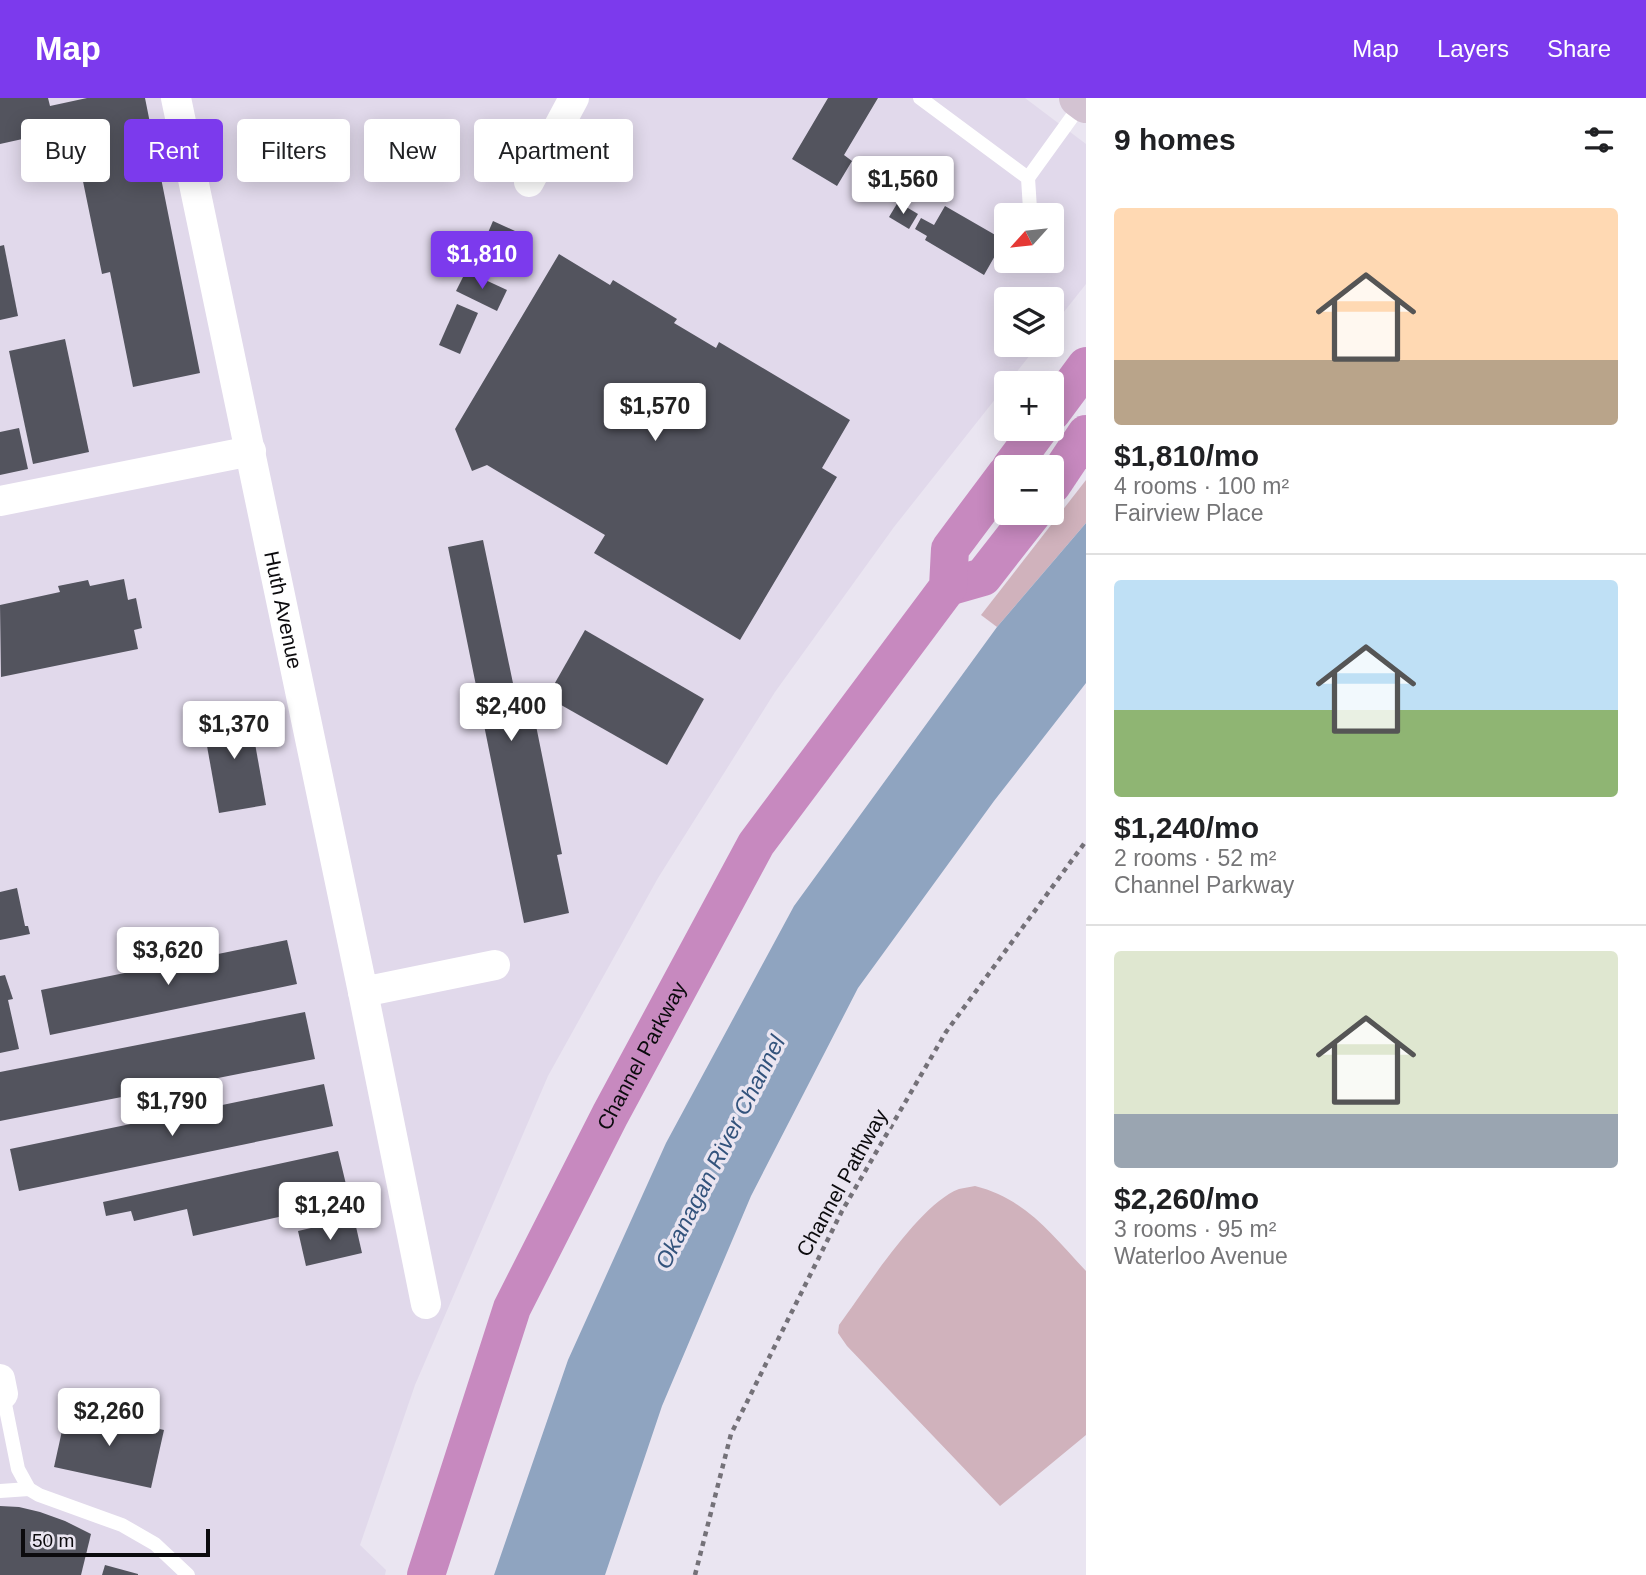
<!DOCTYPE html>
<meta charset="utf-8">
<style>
:root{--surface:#fff;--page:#f2f2f2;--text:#202124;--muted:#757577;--line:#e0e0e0;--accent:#7c3aed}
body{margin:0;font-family:Arial,sans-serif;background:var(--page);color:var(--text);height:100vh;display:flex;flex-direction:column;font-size:26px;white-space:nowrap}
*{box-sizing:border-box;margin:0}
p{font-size:23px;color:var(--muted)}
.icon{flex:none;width:38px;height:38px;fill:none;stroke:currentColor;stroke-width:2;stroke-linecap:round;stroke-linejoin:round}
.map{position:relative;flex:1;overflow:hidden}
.panel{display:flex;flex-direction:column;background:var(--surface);width:560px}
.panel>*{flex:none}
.banner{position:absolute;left:21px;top:21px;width:665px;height:63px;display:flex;gap:14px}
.needle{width:46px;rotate:243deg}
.tools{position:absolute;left:994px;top:105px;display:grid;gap:14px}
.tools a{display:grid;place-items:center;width:70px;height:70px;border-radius:7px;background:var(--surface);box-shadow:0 4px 18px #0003;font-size:35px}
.scale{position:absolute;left:21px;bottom:18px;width:189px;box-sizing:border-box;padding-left:7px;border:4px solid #0c0b0e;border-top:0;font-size:19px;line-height:24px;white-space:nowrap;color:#0c0b0e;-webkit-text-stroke:5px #eae5f1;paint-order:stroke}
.price{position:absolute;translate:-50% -60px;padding:0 16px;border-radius:7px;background:#fff;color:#222;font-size:23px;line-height:46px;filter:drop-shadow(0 2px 4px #0008)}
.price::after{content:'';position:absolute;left:50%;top:42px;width:21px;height:16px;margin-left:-10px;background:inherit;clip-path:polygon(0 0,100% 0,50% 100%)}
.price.selected{background:var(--accent);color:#fff}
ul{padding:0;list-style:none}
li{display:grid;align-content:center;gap:14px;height:371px;padding:0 28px}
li+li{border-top:2px solid var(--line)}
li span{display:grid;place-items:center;height:217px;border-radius:7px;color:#555}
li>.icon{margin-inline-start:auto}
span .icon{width:126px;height:126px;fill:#fffc;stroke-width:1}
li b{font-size:30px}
h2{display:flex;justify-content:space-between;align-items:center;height:84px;padding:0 28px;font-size:30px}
.pill{padding:0 24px;border-radius:7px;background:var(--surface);box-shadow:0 4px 18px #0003;font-size:24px;line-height:63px}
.pill.selected{background:var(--accent);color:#fff}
header{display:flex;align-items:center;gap:42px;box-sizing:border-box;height:98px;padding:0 35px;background:var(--accent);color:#fff}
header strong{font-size:33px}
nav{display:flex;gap:38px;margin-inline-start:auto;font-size:24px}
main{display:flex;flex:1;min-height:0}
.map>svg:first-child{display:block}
</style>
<header>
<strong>Map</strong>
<nav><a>Map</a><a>Layers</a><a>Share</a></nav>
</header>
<main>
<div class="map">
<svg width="1086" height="1477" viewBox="0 0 1086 1477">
<rect width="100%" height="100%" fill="#eae5f1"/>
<path fill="#e1d9eb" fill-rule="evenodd" d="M 0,0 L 1025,0 L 1086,46 L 1086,186 L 1052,229 L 1052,201 L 1006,201 L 1006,247 L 1038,247 L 894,429 L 775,594 L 658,780 L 548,978 L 415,1287 L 360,1447 L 386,1472 L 385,1477 L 0,1477 ZM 1006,117 L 1052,117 L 1052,163 L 1006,163 Z"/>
<g fill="#d0b2bc">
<polygon points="1086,382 1086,425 997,529 981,517"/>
<path d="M 975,1088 C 1026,1101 1051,1136 1086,1173 L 1086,1337 L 1000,1408 L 847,1248 L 838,1235 L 839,1227 C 865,1192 919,1106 959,1091 C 964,1090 970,1089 975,1088 Z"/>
</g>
<polygon fill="#8fa4c0" points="1086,425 1086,585 994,703 858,890 751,1098 662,1308 605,1477 494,1477 568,1262 666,1045 794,808 997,529"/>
<g fill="#53545e">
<polygon points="0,0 48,0 50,8 87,0 145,0 200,275 133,289 110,174 102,176 71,25 26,34 27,40 0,46"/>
<polygon points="828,0 878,0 844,57 852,63 837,88 792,61"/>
<polygon points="898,104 918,116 909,131 889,119"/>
<polygon points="945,108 1004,142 984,177 925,142 927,138 915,131 921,120 934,127"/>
<polygon points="493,123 515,133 496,175 475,165"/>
<polygon points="4,147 18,218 0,222 0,148"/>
<polygon points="559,156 610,187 613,182 677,221 674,225 716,250 719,244 850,322 822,370 837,379 740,542 594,455 605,437 487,367 472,373 455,331"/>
<polygon points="466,173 507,192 497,213 456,193"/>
<polygon points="457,206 478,215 460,256 439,247"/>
<polygon points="65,241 89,354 33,366 9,253"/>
<polygon points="19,330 28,371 0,377 0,334"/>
<polygon points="483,442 514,590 528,588 562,756 557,757 569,815 524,825 448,449"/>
<polygon points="124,481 128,502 136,500 142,530 134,532 138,551 1,579 0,507 60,494 58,488 88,482 90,488"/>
<polygon points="585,532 704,601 667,667 547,599"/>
<polygon points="249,612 266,707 219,715 202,620"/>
<polygon points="17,790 25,828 28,828 30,836 0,842 0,794"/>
<polygon points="287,842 297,886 50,937 41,892"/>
<polygon points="5,877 13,901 8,902 19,951 0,955 0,878"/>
<polygon points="305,914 315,961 0,1023 0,974"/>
<polygon points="324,986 333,1028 19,1093 10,1051"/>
<polygon points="338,1053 350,1103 193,1138 187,1111 134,1123 131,1113 106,1118 103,1104"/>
<polygon points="354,1120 362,1155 306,1168 298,1133"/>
<polygon points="67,1310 164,1332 151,1390 54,1369"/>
<polygon points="0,1408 19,1409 40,1414 65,1423 91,1436 81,1477 0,1477"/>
<polygon points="105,1467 138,1476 138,1477 102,1477"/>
</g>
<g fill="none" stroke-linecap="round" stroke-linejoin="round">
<polyline stroke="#747178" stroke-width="4.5" stroke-dasharray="5 5" stroke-linecap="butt" points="695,1477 731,1336 842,1113 946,934 1086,743"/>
<g stroke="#fff" stroke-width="14">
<polyline points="920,0 1028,80 1030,111"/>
<polyline points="1028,80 1082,5"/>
<polyline points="3,1296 18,1371 29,1391 39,1397 122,1427 155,1446 188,1477"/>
<polyline points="0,1393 29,1391"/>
</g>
<g stroke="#fff" stroke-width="30">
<path id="s1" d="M 176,0 L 363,894 L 495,867"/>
<polyline points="529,84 574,0"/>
<polyline points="0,403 251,353"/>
<polyline points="363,894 426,1206"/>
<polyline points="0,1281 3,1296"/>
</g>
<polyline stroke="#d3c3d2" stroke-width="38" points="1078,0 1086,6"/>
<g stroke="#c789bf" stroke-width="38">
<polyline points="1052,314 1086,268"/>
<polyline points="1011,369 1039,331"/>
<polyline points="1052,387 1086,336"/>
<polyline points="948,489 983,479 1033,415"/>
<path id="s2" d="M 426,1477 L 512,1210 L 610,1017 L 756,746 L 948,489 L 950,451 L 1006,376"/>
</g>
</g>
<g text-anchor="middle" stroke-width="7" stroke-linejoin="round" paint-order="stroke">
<g font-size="21" fill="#0c0b0e" stroke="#eae5f1">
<text dy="7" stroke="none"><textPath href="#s1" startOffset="523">Huth Avenue</textPath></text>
<text dy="7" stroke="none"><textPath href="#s2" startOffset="564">Channel Parkway</textPath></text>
<text transform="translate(842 1085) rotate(-61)" y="7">Channel Pathway</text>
</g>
<g font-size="23" font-style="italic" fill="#33537c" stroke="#eae5f1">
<text transform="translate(720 1054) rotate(-63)" y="8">Okanagan River Channel</text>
</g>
</g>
</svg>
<div class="tools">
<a><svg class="needle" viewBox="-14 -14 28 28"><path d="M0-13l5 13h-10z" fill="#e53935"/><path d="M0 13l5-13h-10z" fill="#757577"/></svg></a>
<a><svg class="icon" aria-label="layers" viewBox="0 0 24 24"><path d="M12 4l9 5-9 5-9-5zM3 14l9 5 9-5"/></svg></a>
<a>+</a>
<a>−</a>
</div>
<div class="scale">50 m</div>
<b class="price" style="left:903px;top:118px">$1,560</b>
<b class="price selected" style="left:482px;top:193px">$1,810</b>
<b class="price" style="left:655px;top:345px">$1,570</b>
<b class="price" style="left:511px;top:645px">$2,400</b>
<b class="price" style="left:234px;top:663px">$1,370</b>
<b class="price" style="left:168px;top:889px">$3,620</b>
<b class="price" style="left:172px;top:1040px">$1,790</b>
<b class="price" style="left:330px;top:1144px">$1,240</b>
<b class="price" style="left:109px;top:1350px">$2,260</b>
<div class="banner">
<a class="pill">Buy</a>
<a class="pill selected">Rent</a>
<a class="pill">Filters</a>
<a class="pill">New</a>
<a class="pill">Apartment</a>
</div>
</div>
<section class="panel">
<h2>9 homes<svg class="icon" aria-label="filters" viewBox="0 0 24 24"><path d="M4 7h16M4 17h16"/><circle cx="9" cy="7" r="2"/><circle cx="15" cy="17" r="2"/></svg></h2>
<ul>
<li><span style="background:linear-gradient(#ffd9b3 70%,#b9a48a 0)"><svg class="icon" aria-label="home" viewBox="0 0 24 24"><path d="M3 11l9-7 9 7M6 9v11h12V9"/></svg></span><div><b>$1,810/mo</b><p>4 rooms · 100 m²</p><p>Fairview Place</p></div></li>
<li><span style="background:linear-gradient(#bfe0f5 60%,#8fb573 0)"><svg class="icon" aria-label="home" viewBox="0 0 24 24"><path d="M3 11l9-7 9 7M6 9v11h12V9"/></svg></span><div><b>$1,240/mo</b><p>2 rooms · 52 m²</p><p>Channel Parkway</p></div></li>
<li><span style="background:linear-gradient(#dfe7d0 75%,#9aa5b1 0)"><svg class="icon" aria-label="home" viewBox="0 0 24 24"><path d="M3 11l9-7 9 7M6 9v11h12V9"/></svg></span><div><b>$2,260/mo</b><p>3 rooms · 95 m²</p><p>Waterloo Avenue</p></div></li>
</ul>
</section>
</main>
